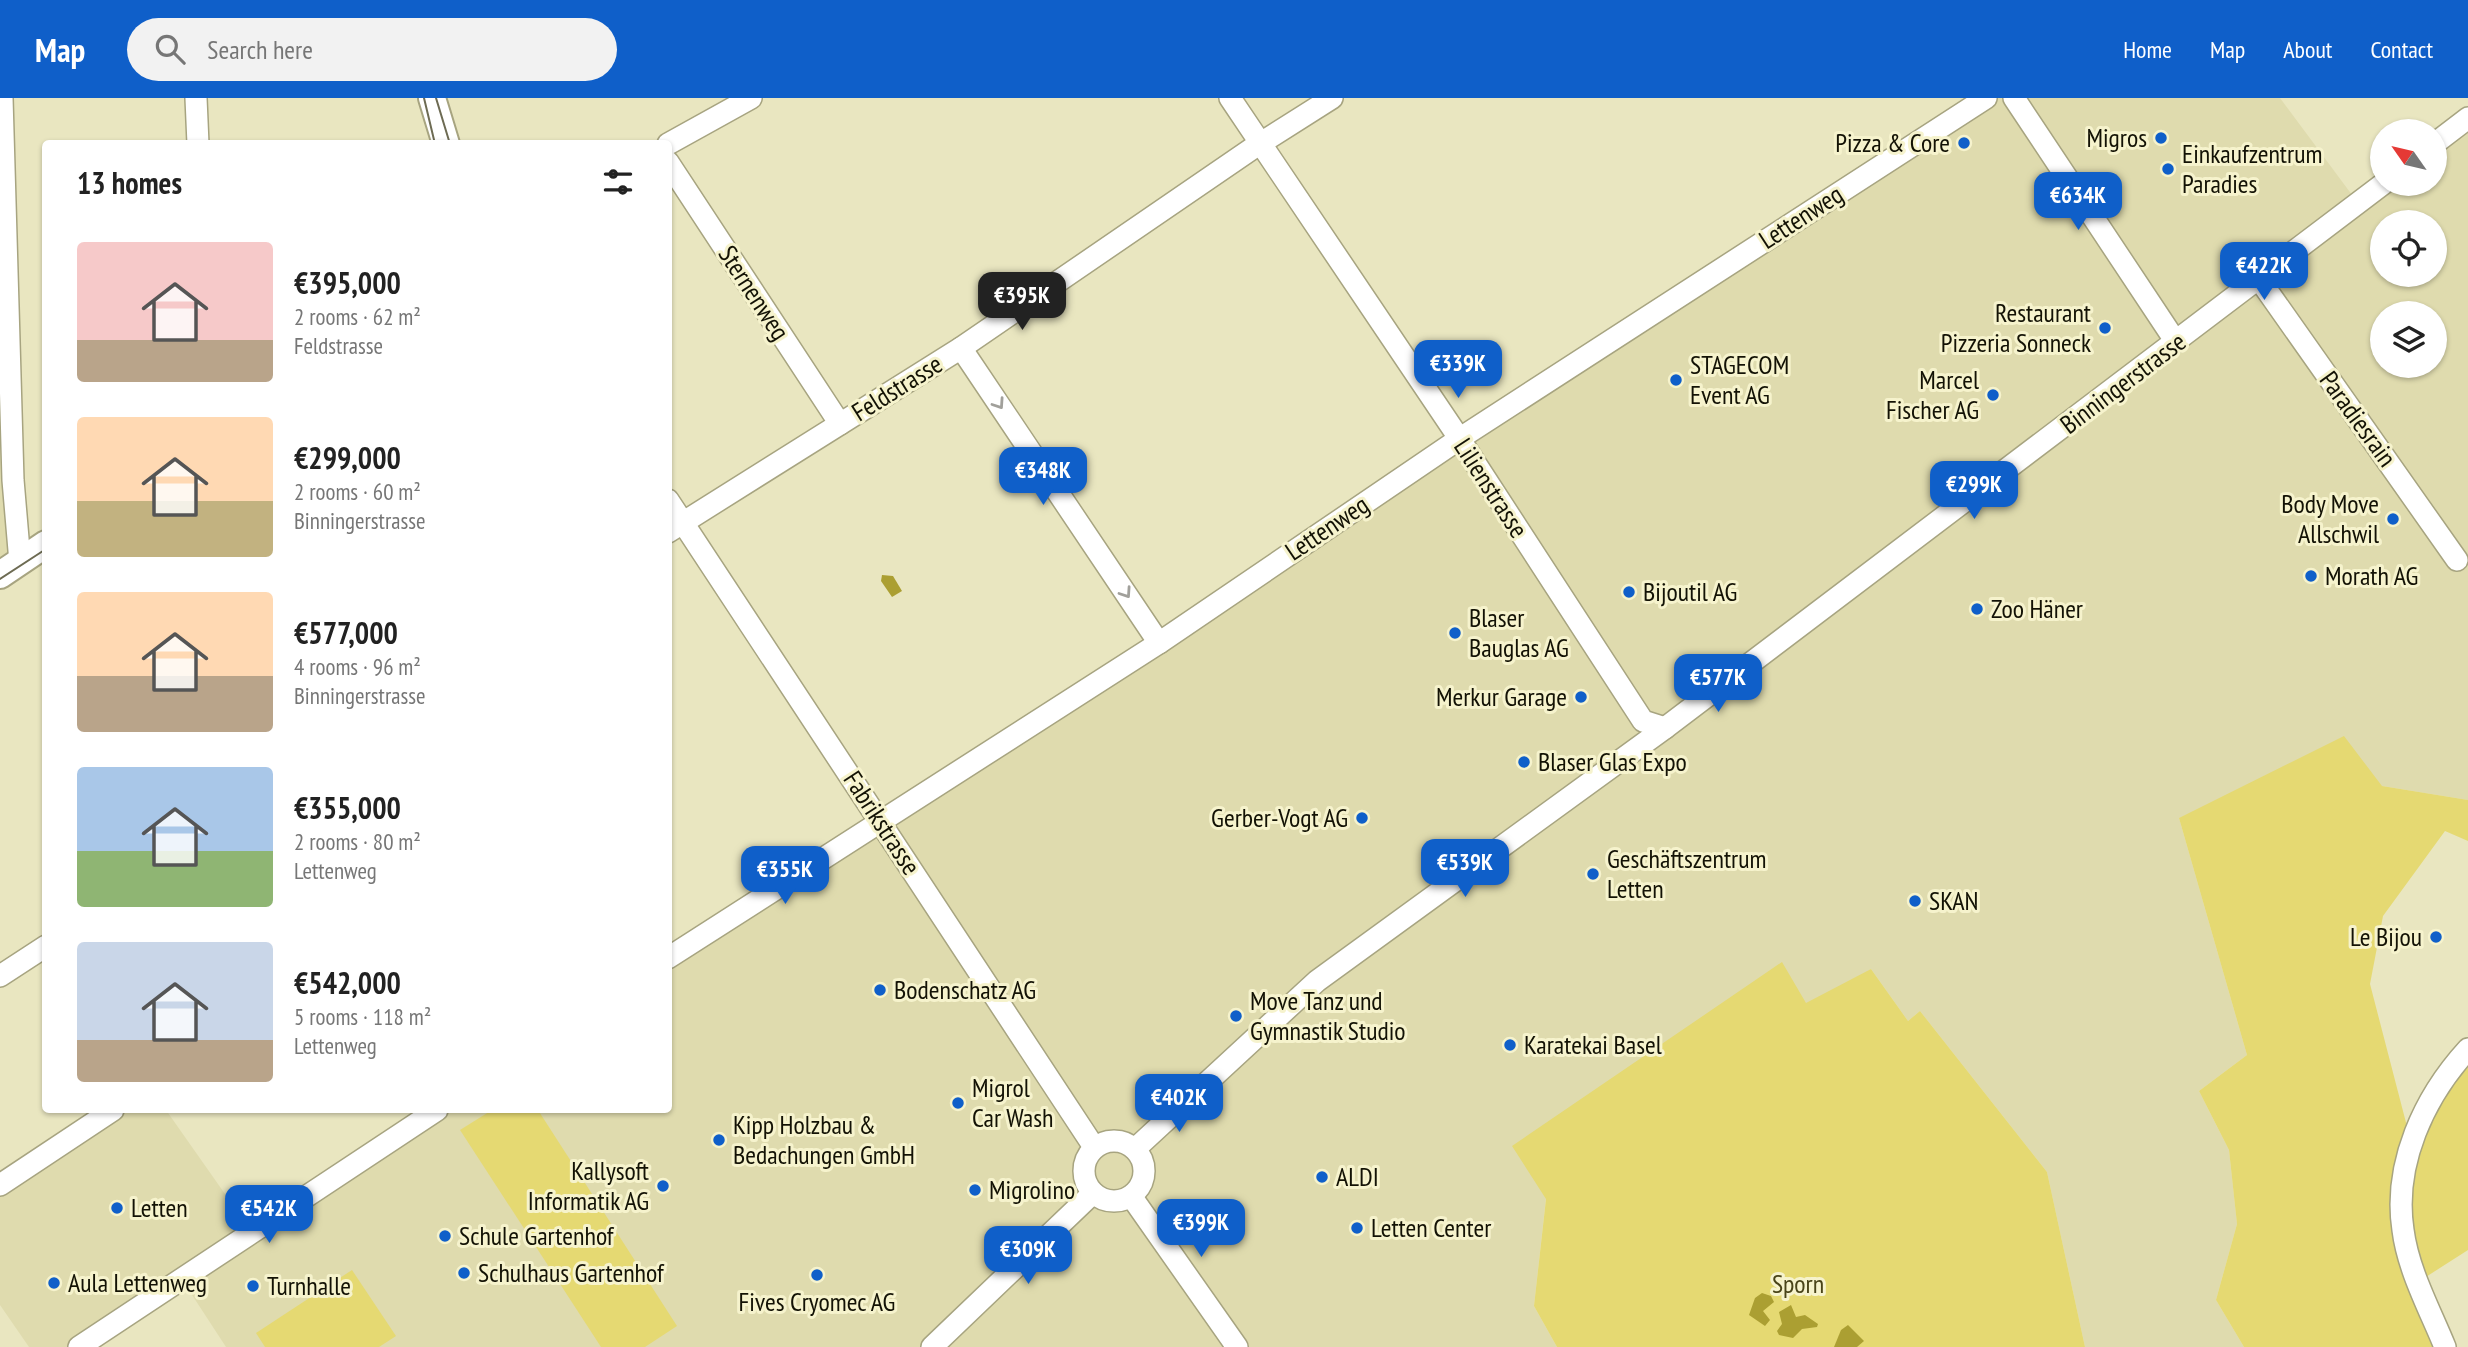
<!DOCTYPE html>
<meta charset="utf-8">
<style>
:root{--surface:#fff;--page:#f2f2f2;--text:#222;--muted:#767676;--accent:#0f5fc9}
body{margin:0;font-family:"PT Sans Narrow",sans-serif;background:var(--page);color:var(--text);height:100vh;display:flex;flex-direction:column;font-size:26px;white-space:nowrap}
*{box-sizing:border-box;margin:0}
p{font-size:23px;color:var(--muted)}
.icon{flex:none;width:38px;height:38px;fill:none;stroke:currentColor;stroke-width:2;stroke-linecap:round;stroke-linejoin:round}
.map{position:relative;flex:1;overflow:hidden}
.panel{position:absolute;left:42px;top:42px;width:630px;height:973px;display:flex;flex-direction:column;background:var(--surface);border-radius:7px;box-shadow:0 2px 5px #0004}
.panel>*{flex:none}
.needle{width:46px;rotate:304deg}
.controls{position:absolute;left:2370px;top:21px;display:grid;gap:14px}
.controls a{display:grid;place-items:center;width:77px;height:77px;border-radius:50%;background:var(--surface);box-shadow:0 2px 5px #0004;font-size:35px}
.price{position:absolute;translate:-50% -60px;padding:0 16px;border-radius:14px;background:var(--accent);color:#fff;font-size:23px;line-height:46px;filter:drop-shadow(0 2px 4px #0008)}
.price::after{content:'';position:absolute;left:50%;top:42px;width:21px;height:16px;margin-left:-10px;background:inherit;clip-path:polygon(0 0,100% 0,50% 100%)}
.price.current{background:#222;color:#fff}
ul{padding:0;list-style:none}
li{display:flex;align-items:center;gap:21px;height:175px;padding:0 35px}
li span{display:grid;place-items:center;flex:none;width:196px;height:140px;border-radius:7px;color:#555}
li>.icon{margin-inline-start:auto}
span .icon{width:84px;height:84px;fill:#fffc;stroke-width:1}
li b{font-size:30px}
h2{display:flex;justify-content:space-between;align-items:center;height:84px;padding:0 35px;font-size:30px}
header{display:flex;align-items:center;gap:42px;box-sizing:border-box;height:98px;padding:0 35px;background:var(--accent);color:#fff}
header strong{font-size:33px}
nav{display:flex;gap:38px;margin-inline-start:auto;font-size:24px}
.search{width:490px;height:63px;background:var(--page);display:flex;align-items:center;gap:18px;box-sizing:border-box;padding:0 24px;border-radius:38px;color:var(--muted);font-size:26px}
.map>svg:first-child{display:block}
</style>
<header>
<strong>Map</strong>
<div class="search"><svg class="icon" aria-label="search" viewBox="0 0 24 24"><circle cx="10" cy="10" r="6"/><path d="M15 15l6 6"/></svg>Search here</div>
<nav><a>Home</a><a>Map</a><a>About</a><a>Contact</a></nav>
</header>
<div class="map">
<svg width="2468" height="1249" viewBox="0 0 2468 1249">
<rect width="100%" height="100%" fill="#e9e6c0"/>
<g fill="#dfdbae" fill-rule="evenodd">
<path d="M 1986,0 L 2280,0 L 2358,105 L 2383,86 L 2434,86 L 2434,46 L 2468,20 L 2468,702 L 2382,688 L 2179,720 L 2247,957 L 2199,993 L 2229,1052 L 2237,1126 L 2216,1202 L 2244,1249 L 2085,1249 L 2047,1074 L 1920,913 L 1908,923 L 1871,871 L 1546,1100 L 1534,1208 L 1557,1249 L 226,1249 L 181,1180 L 80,1249 L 29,1249 L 0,1207 L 0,1088 L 114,1012 L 166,1012 L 251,1133 L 439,1012 L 668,1012 L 669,860 ZM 2382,124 L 2434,124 L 2434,177 L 2382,177 ZM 2382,215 L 2434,215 L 2434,268 L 2382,268 Z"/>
<polygon points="0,302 11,302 20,458 0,477"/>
</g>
<g fill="#e5d972">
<polygon points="2344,638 2382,688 2468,702 2468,743 2445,733 2383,818 2370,886 2410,1040 2468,951 2468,1152 2418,1184 2445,1249 2244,1249 2216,1202 2237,1126 2229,1052 2199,993 2247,957 2179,720"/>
<polygon points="1782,864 1806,905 1871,871 1908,923 1920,913 2047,1074 2085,1249 1557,1249 1534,1208 1546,1101 1512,1048"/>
<polygon points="492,1012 538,1012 677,1228 645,1249 601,1249 460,1032"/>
<polygon points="352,1172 396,1238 379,1249 265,1249 256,1235"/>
</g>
<g fill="#ab9f32">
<polygon points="882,477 893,478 902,493 892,499 881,483"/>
<polygon points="1762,1195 1771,1198 1774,1204 1763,1213 1770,1222 1765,1228 1749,1217 1755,1200"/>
<polygon points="1791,1207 1796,1219 1805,1217 1818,1226 1817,1229 1802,1231 1793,1240 1779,1237 1777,1233 1782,1226 1779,1214"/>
<polygon points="1848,1227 1864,1243 1857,1249 1834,1249 1841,1232"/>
</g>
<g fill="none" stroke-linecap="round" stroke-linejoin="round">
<g stroke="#a7a480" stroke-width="24">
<g id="minor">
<polyline points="2,0 13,382 20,464"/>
<polyline points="196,0 198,46"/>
<polyline points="1230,0 1459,340 1643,623 1665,630"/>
<polyline points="2014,0 2176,244"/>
<polyline points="668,46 751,0"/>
<polyline points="2434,46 2468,20"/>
<polyline points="668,64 840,326"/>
<polyline points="2259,181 2457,462"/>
<polyline points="961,250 1159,545"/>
<polyline points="668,402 1094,1049"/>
<polyline points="668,434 961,250 1253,50 1332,0"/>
<polyline points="668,860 1159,545 1465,337 1986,0"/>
<polyline points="0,878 46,848"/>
<circle cx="1114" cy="1073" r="30"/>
<polyline points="1135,1051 1317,883 1665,630 2383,86"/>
<polyline points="0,1087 113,1012"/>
<polyline points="1131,1098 1237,1249"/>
<polyline points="79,1249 437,1012"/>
<polyline points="932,1249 1093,1095"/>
<path d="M 2445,1249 C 2430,1212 2408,1172 2403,1132 C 2393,1066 2424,999 2468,951"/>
</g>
</g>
<g stroke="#a7a480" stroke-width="30">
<g id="major">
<polyline points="432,0 446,46"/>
<polyline points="0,477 46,446"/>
</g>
</g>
<use href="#minor" stroke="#fff" stroke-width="21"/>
<use href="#major" stroke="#fff" stroke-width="26"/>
<g stroke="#6d6b53" stroke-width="2">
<polyline points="424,0 435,46"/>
<polyline points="436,0 450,46"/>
<polyline points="0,481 46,451"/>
</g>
</g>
<defs><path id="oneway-chevron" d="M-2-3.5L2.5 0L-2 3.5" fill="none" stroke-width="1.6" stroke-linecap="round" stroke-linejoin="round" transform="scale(1.75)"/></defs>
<g stroke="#a1a09b">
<use href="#oneway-chevron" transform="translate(999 306) rotate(56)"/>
<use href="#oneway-chevron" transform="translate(1126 495) rotate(56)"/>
</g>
<g fill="#0f5fc9" stroke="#f6f3cd" stroke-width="2.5">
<circle cx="2161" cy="40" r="7"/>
<circle cx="1964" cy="45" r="7"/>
<circle cx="2168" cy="71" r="7"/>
<circle cx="2105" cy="230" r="7"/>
<circle cx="1676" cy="282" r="7"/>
<circle cx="1993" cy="297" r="7"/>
<circle cx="2393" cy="421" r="7"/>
<circle cx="2311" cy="478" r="7"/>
<circle cx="1629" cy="494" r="7"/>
<circle cx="1977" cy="511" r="7"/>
<circle cx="1455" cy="535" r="7"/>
<circle cx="1581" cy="599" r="7"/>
<circle cx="1524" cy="664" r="7"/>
<circle cx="1362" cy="720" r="7"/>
<circle cx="1593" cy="776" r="7"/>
<circle cx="1915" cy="803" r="7"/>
<circle cx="2436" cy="839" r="7"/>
<circle cx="880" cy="892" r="7"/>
<circle cx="1236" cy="918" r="7"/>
<circle cx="1510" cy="947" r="7"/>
<circle cx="958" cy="1005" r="7"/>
<circle cx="719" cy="1042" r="7"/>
<circle cx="1322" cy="1079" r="7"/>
<circle cx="663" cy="1088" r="7"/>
<circle cx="975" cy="1092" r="7"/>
<circle cx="117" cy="1110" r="7"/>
<circle cx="1357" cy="1130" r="7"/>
<circle cx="445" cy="1138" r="7"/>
<circle cx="464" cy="1175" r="7"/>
<circle cx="817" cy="1177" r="7"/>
<circle cx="54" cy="1185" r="7"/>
<circle cx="253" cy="1188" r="7"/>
</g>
<g text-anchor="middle" stroke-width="6" stroke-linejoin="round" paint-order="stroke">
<g font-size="26" fill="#131205" stroke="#f6f3cd" text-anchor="start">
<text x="2147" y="49" text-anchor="end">Migros</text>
<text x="1950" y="54" text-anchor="end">Pizza &amp; Core</text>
<text x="2182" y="65">Einkaufzentrum<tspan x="2182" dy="30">Paradies</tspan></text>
<text x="2091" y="224" text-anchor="end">Restaurant<tspan x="2091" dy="30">Pizzeria Sonneck</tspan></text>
<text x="1690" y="276">STAGECOM<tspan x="1690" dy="30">Event AG</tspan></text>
<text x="1979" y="291" text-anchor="end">Marcel<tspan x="1979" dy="30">Fischer AG</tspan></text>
<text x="2379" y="415" text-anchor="end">Body Move<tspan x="2379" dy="30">Allschwil</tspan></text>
<text x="2325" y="487">Morath AG</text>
<text x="1643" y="503">Bijoutil AG</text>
<text x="1991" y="520">Zoo Häner</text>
<text x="1469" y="529">Blaser<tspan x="1469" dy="30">Bauglas AG</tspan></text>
<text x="1567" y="608" text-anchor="end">Merkur Garage</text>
<text x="1538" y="673">Blaser Glas Expo</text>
<text x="1348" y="729" text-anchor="end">Gerber-Vogt AG</text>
<text x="1607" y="770">Geschäftszentrum<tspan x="1607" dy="30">Letten</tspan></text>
<text x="1929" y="812">SKAN</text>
<text x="2422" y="848" text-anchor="end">Le Bijou</text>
<text x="894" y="901">Bodenschatz AG</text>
<text x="1250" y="912">Move Tanz und<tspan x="1250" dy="30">Gymnastik Studio</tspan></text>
<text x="1524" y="956">Karatekai Basel</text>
<text x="972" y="999">Migrol<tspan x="972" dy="30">Car Wash</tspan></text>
<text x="733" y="1036">Kipp Holzbau &amp;<tspan x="733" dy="30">Bedachungen GmbH</tspan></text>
<text x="649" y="1082" text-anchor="end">Kallysoft<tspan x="649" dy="30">Informatik AG</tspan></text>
<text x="1336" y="1088">ALDI</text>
<text x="989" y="1101">Migrolino</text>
<text x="131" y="1119">Letten</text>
<text x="1371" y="1139">Letten Center</text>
<text x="459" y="1147">Schule Gartenhof</text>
<text x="478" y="1184">Schulhaus Gartenhof</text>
<text x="68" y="1194">Aula Lettenweg</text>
<text x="267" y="1197">Turnhalle</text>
<text x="817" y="1213" text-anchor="middle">Fives Cryomec AG</text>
</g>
<g font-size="26" fill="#131205" stroke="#f6f3cd">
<text transform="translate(1801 119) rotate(-33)" y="9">Lettenweg</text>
<text transform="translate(754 195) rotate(57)" y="9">Sternenweg</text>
<text transform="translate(2123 285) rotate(-37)" y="9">Binningerstrasse</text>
<text transform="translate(897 290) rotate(-32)" y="9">Feldstrasse</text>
<text transform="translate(2358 321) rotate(54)" y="9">Paradiesrain</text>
<text transform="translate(1491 390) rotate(57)" y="9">Lilienstrasse</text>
<text transform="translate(1327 430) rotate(-34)" y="9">Lettenweg</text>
<text transform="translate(882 725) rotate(57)" y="9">Fabrikstrasse</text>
</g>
<g font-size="26" fill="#494418" stroke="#f6f3cd">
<text x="1798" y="1195">Sporn</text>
</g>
</g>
</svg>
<div class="controls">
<a><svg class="needle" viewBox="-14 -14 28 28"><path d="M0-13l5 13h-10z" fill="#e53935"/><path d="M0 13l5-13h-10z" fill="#767676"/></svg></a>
<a><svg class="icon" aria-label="locate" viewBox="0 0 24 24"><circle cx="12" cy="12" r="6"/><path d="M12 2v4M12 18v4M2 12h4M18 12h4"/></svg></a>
<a><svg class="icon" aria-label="layers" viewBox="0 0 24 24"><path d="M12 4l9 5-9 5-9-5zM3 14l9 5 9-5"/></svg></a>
</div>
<b class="price" style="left:2078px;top:134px">€634K</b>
<b class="price" style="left:2264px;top:204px">€422K</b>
<b class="price current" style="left:1022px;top:234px">€395K</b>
<b class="price" style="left:1458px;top:302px">€339K</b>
<b class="price" style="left:1043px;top:409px">€348K</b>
<b class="price" style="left:1974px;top:423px">€299K</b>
<b class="price" style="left:1718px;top:616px">€577K</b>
<b class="price" style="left:1465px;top:801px">€539K</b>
<b class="price" style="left:785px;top:808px">€355K</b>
<b class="price" style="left:1179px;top:1036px">€402K</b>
<b class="price" style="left:269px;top:1147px">€542K</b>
<b class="price" style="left:1201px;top:1161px">€399K</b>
<b class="price" style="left:1028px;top:1188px">€309K</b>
<section class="panel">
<h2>13 homes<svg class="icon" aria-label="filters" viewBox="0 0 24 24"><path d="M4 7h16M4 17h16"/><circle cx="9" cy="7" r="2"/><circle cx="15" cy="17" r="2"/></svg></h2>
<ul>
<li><span style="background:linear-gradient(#f6c9c9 70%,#b9a48a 0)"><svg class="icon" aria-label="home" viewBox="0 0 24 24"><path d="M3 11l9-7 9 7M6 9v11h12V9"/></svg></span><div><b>€395,000</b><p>2 rooms · 62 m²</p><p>Feldstrasse</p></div></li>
<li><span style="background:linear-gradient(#ffd9b3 60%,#c2b280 0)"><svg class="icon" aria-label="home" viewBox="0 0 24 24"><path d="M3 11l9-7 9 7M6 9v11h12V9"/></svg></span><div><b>€299,000</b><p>2 rooms · 60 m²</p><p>Binningerstrasse</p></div></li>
<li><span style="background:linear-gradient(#ffd9b3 60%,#b9a48a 0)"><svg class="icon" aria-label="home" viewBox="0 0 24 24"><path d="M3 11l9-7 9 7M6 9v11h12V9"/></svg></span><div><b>€577,000</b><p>4 rooms · 96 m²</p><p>Binningerstrasse</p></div></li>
<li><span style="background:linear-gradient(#a9c7e8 60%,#8fb573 0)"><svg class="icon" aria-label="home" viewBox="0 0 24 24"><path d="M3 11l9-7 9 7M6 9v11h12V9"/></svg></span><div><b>€355,000</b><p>2 rooms · 80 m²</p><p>Lettenweg</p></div></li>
<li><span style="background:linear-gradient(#c9d6e8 70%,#b9a48a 0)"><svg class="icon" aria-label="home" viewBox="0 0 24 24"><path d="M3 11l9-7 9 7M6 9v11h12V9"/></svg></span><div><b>€542,000</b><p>5 rooms · 118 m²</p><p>Lettenweg</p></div></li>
</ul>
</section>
</div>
